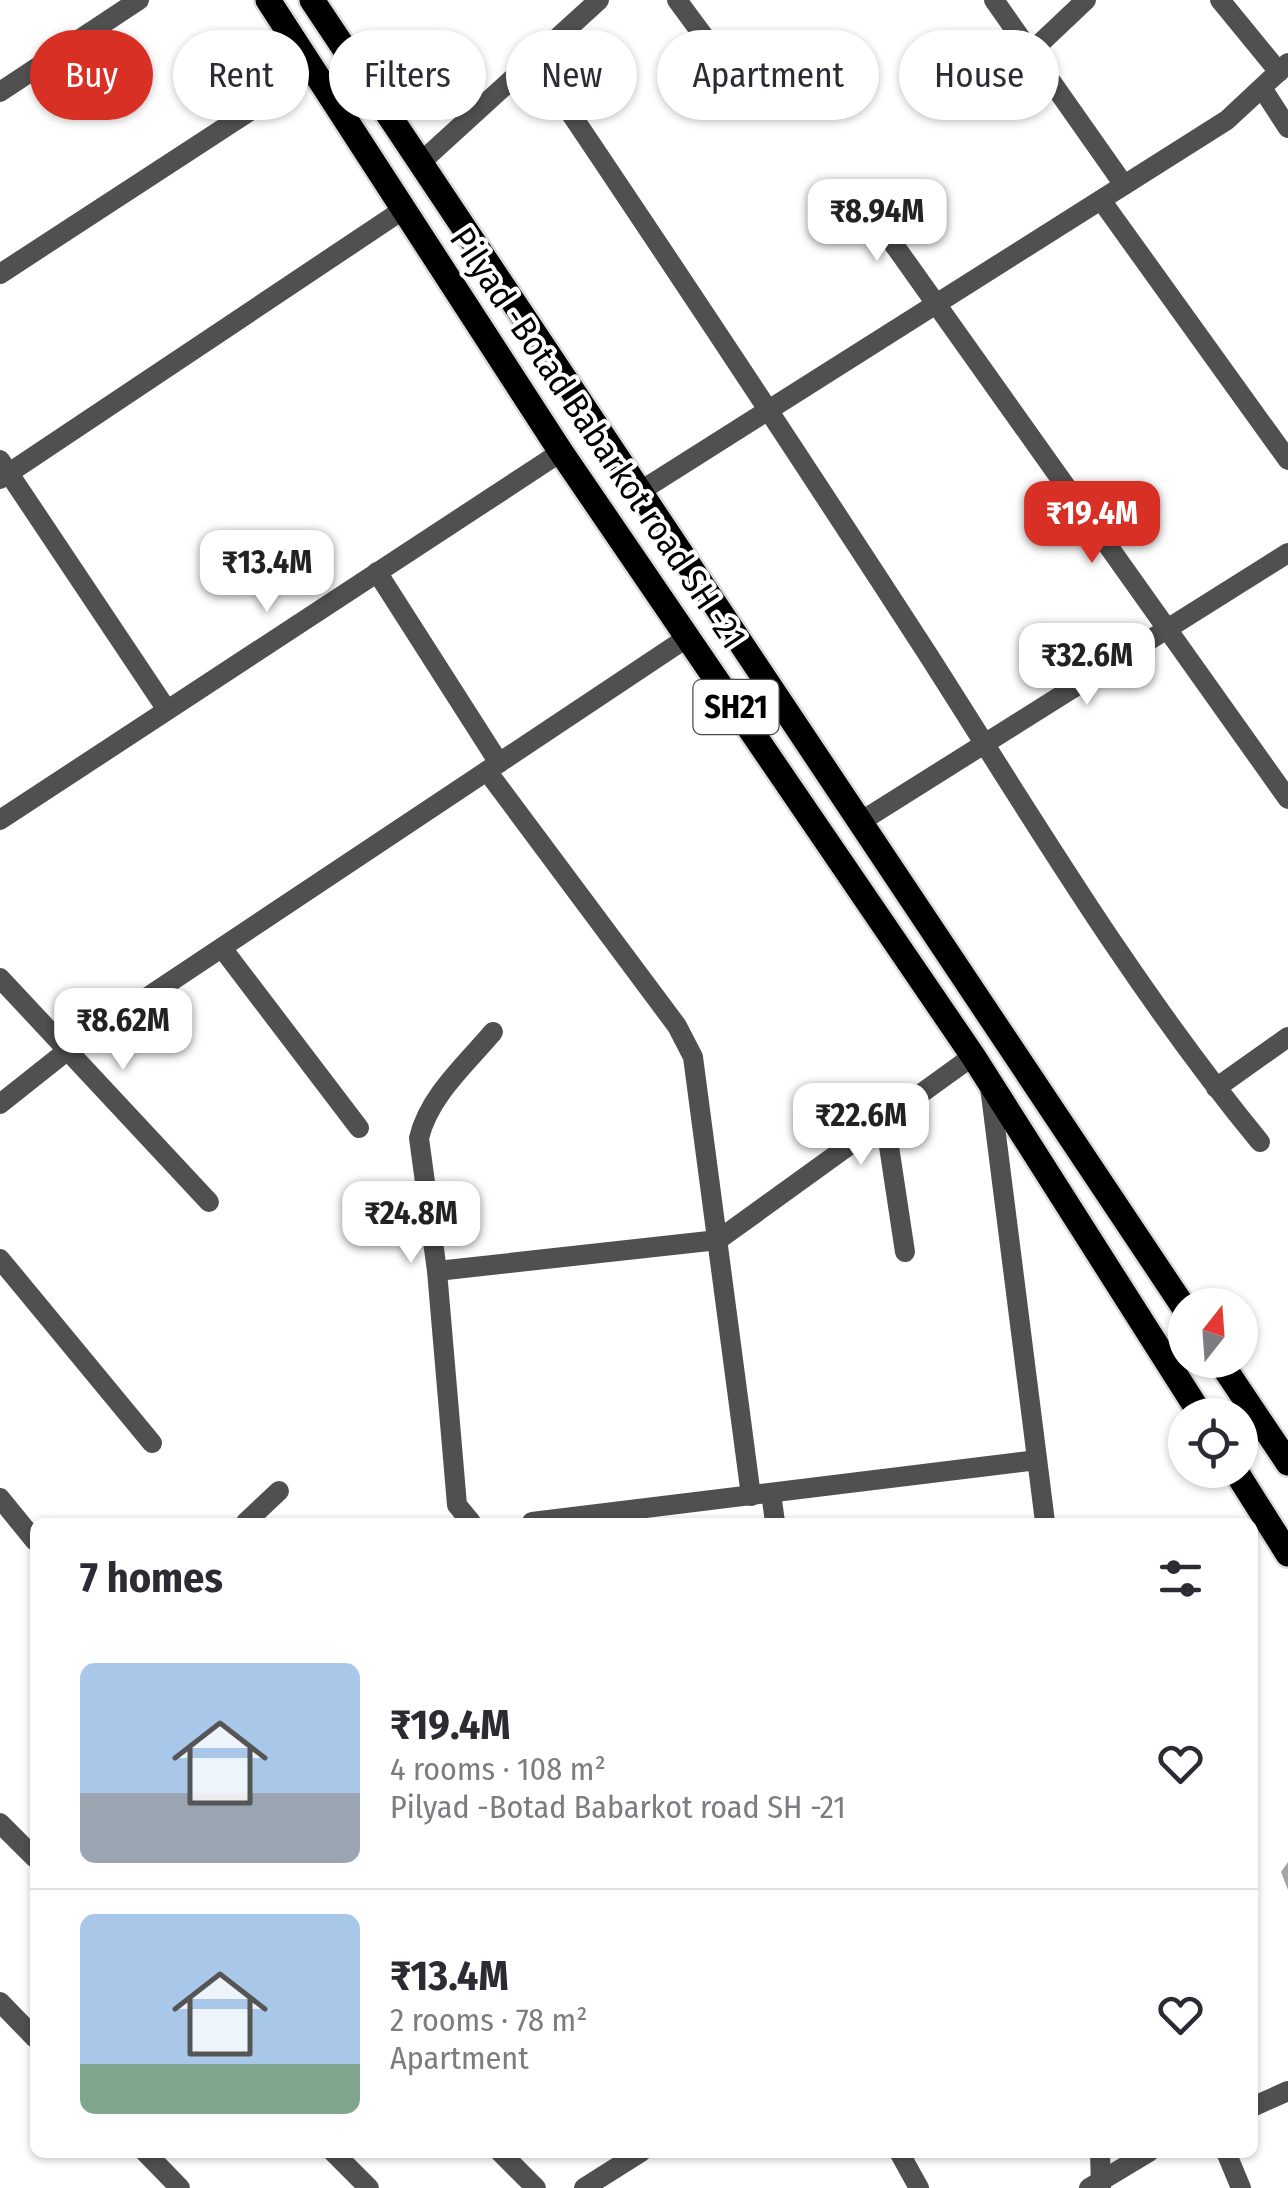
<!DOCTYPE html>
<meta charset="utf-8">
<style>
:root{--surface:#fff;--page:#f7f7f7;--text:#2b2b33;--muted:#7c7c81;--line:#e1e1e2;--accent:#d93025}
body{margin:0;font-family:"Fira Sans Condensed",sans-serif;background:var(--page);color:var(--text);height:100vh;display:flex;flex-direction:column;font-size:38px;white-space:nowrap}
*{box-sizing:border-box;margin:0}
p{font-size:32px;color:var(--muted)}
.icon{flex:none;width:55px;height:55px;fill:none;stroke:currentColor;stroke-width:2;stroke-linecap:round;stroke-linejoin:round}
.map{position:relative;flex:1;overflow:hidden}
.side{position:absolute;left:30px;top:1518px;width:1228px;height:640px;display:flex;flex-direction:column;background:var(--surface);border-radius:15px;box-shadow:0 2px 8px #0004}
.side>*{flex:none}
.hud{position:absolute;left:30px;top:30px;width:1230px;height:90px;display:flex;gap:20px}
.needle{width:65px;rotate:17deg}
.fabs{position:absolute;left:1168px;top:1288px;display:grid;gap:20px}
.fabs a{display:grid;place-items:center;width:90px;height:90px;border-radius:50%;background:var(--surface);box-shadow:0 2px 8px #0004;font-size:50px}
.price{position:absolute;translate:-50% -85px;padding:0 22px;border-radius:20px;background:#fff;color:#222;font-size:32px;line-height:65px;filter:drop-shadow(0 2px 5px #0008)}
.price::after{content:'';position:absolute;left:50%;top:60px;width:30px;height:22px;margin-left:-15px;background:inherit;clip-path:polygon(0 0,100% 0,50% 100%)}
.price.current{background:var(--accent);color:#fff}
ul{padding:0;list-style:none}
li{display:flex;align-items:center;gap:30px;height:250px;padding:0 50px}
li+li{border-top:2px solid var(--line)}
li span{display:grid;place-items:center;flex:none;width:280px;height:200px;border-radius:15px;color:#555}
li>.icon{margin-inline-start:auto}
span .icon{width:120px;height:120px;fill:#fffc;stroke-width:1}
li b{font-size:42px}
h2{display:flex;justify-content:space-between;align-items:center;height:120px;padding:0 50px;font-size:42px}
.tag{padding:0 35px;border-radius:45px;background:var(--surface);box-shadow:0 2px 8px #0004;font-size:35px;line-height:90px}
.tag.current{background:var(--accent);color:#fff}
.map>svg:first-child{display:block}
</style>
<div class="map">
<svg width="1288" height="2188" viewBox="0 0 1288 2188">
<rect width="100%" height="100%" fill="#fff"/>
<g fill="none" stroke-linecap="round" stroke-linejoin="round">
<g stroke="#dbdbdb" stroke-width="30">
<g id="primary">
<polyline points="268,0 561,452 973,1056 1201,1415"/>
<polyline points="312,0 1185,1309"/>
<polyline points="1219,1360 1288,1463"/>
<polyline points="1235,1470 1288,1554"/>
</g>
</g>
<g stroke="#505050" stroke-width="20">
<polyline points="677,0 742,88"/>
<polyline points="994,0 1124,185"/>
<polyline points="1220,0 1279,72"/>
<polyline points="1032,51 1086,0"/>
<path d="M 534,59 C 667,256 798,454 927,653 C 1033,819 1134,989 1260,1142"/>
<polyline points="1262,88 1288,128"/>
<polyline points="0,92 139,0"/>
<polyline points="420,163 599,0"/>
<polyline points="858,194 1288,799"/>
<polyline points="1101,200 1288,460"/>
<polyline points="0,274 313,70"/>
<polyline points="0,460 167,710"/>
<polyline points="0,479 404,209"/>
<polyline points="639,492 1227,120 1288,63"/>
<polyline points="377,572 499,763"/>
<polyline points="487,771 677,1026 693,1057 751,1496"/>
<polyline points="0,820 561,452"/>
<polyline points="860,822 1288,553"/>
<polyline points="222,948 359,1128"/>
<polyline points="0,978 209,1202"/>
<polyline points="990,1087 1045,1522"/>
<polyline points="1216,1088 1288,1037"/>
<polyline points="0,1104 68,1050 688,637"/>
<polyline points="885,1120 905,1252"/>
<polyline points="0,1259 152,1443"/>
<polyline points="437,1271 718,1240 973,1056"/>
<polyline points="771,1493 775,1522"/>
<polyline points="0,1498 35,1541"/>
<polyline points="246,1522 279,1491"/>
<path d="M 471,1522 L 457,1505 L 437,1271 L 419,1138 C 429,1096 466,1064 493,1032"/>
<polyline points="532,1522 1037,1460"/>
<polyline points="0,1823 35,1858"/>
<polyline points="0,2002 35,2038"/>
<polyline points="1252,2107 1288,2091"/>
<polyline points="145,2152 180,2188"/>
<polyline points="333,2152 369,2188"/>
<polyline points="500,2152 536,2188"/>
<polyline points="899,2152 919,2188"/>
<polyline points="1100,2152 1101,2188"/>
<polyline points="1226,2152 1241,2188"/>
<polyline points="584,2188 641,2152"/>
<polyline points="1089,2188 1149,2152"/>
</g>
<use href="#primary" stroke="#000" stroke-width="25"/>
</g>
<polygon fill="#a5a5a5" points="1288,1862 1288,1890 1281,1872"/>
<g text-anchor="middle" stroke-width="8" stroke-linejoin="round" paint-order="stroke">
<rect fill="#fff" stroke="#4c4c4c" stroke-width="2.5" x="693.5" y="680" width="85" height="54" rx="8"/>
<g font-size="32" font-weight="bold" fill="#000">
<text x="736" y="718">SH21</text>
</g>
<g font-size="35" fill="#000" stroke="#fff">
<text transform="translate(598 438) rotate(56)" y="12">Pilyad -Botad Babarkot road SH -21</text>
</g>
</g>
</svg>
<div class="fabs">
<a><svg class="needle" viewBox="-14 -14 28 28"><path d="M0-13l5 13h-10z" fill="#e53935"/><path d="M0 13l5-13h-10z" fill="#7c7c81"/></svg></a>
<a><svg class="icon" aria-label="locate" viewBox="0 0 24 24"><circle cx="12" cy="12" r="6"/><path d="M12 2v4M12 18v4M2 12h4M18 12h4"/></svg></a>
</div>
<b class="price" style="left:877px;top:264px">₹8.94M</b>
<b class="price current" style="left:1092px;top:566px">₹19.4M</b>
<b class="price" style="left:267px;top:615px">₹13.4M</b>
<b class="price" style="left:1087px;top:708px">₹32.6M</b>
<b class="price" style="left:123px;top:1073px">₹8.62M</b>
<b class="price" style="left:861px;top:1168px">₹22.6M</b>
<b class="price" style="left:411px;top:1266px">₹24.8M</b>
<div class="hud">
<a class="tag current">Buy</a>
<a class="tag">Rent</a>
<a class="tag">Filters</a>
<a class="tag">New</a>
<a class="tag">Apartment</a>
<a class="tag">House</a>
</div>
<section class="side">
<h2>7 homes<svg class="icon" aria-label="filters" viewBox="0 0 24 24"><path d="M4 7h16M4 17h16"/><circle cx="9" cy="7" r="2"/><circle cx="15" cy="17" r="2"/></svg></h2>
<ul>
<li><span style="background:linear-gradient(#a9c7e8 65%,#9aa5b1 0)"><svg class="icon" aria-label="home" viewBox="0 0 24 24"><path d="M3 11l9-7 9 7M6 9v11h12V9"/></svg></span><div><b>₹19.4M</b><p>4 rooms · 108 m²</p><p>Pilyad -Botad Babarkot road SH -21</p></div><svg class="icon" aria-label="heart" viewBox="0 0 24 24"><path d="M12 20l-8-8c-3-5 5-10 8-4 3-6 11-1 8 4z"/></svg></li>
<li><span style="background:linear-gradient(#a9c7e8 75%,#7fa58c 0)"><svg class="icon" aria-label="home" viewBox="0 0 24 24"><path d="M3 11l9-7 9 7M6 9v11h12V9"/></svg></span><div><b>₹13.4M</b><p>2 rooms · 78 m²</p><p>Apartment</p></div><svg class="icon" aria-label="heart" viewBox="0 0 24 24"><path d="M12 20l-8-8c-3-5 5-10 8-4 3-6 11-1 8 4z"/></svg></li>
</ul>
</section>
</div>
